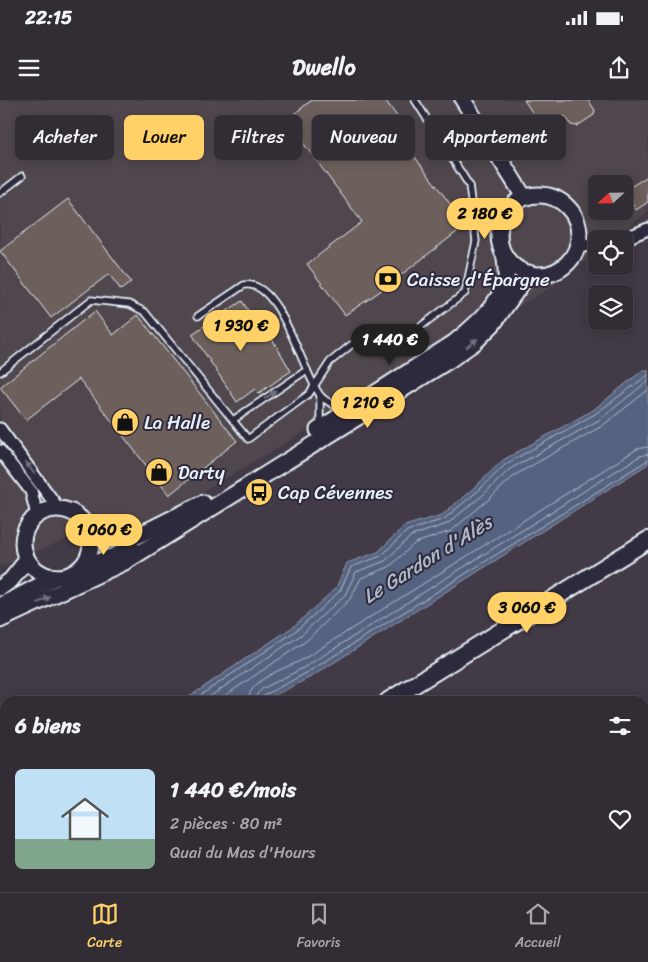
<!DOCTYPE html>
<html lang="fr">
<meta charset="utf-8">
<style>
:root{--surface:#322c34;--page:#3a343c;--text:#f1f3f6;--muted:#a8a7ac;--line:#4d484f;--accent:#ffd166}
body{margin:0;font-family:Sriracha,sans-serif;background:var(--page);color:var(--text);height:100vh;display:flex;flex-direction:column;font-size:19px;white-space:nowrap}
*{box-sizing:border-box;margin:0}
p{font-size:16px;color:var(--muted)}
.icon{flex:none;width:28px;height:28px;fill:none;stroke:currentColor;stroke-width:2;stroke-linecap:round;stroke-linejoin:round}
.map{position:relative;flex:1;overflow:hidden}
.sheet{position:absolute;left:0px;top:596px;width:649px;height:196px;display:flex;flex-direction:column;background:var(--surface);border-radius:15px 15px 0 0;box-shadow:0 2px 12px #0003,0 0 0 1px var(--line)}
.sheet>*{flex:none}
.guide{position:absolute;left:15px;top:15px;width:619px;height:45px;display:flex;gap:10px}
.needle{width:32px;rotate:248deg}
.tools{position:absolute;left:588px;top:75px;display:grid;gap:10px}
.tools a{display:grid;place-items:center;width:45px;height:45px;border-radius:8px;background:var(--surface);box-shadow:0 2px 12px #0003,0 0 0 1px var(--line);font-size:25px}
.price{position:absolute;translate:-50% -42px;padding:0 11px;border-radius:18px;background:var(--accent);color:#111;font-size:16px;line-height:32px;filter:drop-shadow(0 1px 2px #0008)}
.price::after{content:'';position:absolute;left:50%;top:30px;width:15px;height:11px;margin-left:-8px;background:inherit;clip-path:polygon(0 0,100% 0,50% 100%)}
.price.on{background:#222;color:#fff}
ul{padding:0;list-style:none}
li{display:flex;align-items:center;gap:15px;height:125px;padding:0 15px}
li+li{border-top:1px solid var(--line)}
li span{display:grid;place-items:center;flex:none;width:140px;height:100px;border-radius:8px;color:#555}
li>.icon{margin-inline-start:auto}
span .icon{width:60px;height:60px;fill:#fffc;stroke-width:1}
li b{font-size:21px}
h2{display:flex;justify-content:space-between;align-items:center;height:60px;padding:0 15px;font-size:21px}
.tag{padding:0 18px;border-radius:8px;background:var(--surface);box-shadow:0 2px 12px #0003,0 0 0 1px var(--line);font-size:18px;line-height:45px}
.tag.on{background:var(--accent);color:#111}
.status{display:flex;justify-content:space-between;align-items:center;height:35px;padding:0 25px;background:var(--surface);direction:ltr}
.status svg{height:14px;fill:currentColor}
header{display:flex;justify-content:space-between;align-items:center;height:65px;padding:0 15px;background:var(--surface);font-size:22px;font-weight:800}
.dock{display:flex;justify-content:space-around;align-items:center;height:70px;border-top:1px solid var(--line);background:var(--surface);font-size:14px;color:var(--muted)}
.dock a{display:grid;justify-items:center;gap:2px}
.dock .on{color:var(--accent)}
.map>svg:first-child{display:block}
</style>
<div class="status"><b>22:15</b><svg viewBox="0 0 49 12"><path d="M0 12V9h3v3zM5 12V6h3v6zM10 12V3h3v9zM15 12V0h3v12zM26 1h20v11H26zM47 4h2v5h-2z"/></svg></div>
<header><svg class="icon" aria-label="menu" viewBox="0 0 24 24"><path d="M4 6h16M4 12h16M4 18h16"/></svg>Dwello<svg class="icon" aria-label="share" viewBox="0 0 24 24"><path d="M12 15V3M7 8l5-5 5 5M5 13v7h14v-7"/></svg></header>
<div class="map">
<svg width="648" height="792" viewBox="0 0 648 792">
<rect width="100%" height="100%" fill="#423a46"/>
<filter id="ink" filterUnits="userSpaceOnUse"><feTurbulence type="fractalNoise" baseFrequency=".02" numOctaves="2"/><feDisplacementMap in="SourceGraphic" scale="10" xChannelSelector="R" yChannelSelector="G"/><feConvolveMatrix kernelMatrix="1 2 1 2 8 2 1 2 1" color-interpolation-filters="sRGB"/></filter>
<g filter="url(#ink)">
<path fill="#4f464d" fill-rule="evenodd" d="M 0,0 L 648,0 L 648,112 L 613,139 L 596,139 L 596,152 L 553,186 L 134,432 L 88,430 L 0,467 ZM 596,84 L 624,84 L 624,111 L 596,111 Z"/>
<polygon fill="#576480" stroke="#919cb0" points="643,270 648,270 648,364 311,577 263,601 183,601 294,526 336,488 347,463 378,452 404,426 442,415 476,386 503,360 593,310"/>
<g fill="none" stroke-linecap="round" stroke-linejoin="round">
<g stroke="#aeb9c8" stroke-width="1">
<polyline points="192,601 297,530 340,491 351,467 381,456 407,431 444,419 479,390 506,364 595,314 648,275"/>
<polyline points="203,601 301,535 345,495 356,472 385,461 411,436 447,424 483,395 510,369 599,320 648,281"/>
<polyline points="217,601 306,541 350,499 361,478 389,467 415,443 451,431 488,400 515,375 602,326 648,290"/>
<path d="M 248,601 C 249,579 284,569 302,560 L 637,349 L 648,347"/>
<polyline points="256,601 257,594 262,589 305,567 640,356 648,354"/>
<polyline points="262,601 265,595 308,572 648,360"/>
</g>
</g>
<g fill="#6d615c" stroke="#e8f1f8">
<polygon points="312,0 385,0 413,38 405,44 466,125 379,192 345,215 307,164 362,122 286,20"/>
<polygon points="524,0 588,0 595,10 594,15 577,26 571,25 565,16 544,30"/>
<polygon points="648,76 648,102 636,110 624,91"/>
<polygon points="68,99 131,182 121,190 109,174 51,218 0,151"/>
<polygon points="242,201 267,240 271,237 291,271 259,293 255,289 237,302 192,234"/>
<polygon points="95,211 113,235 138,215 237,341 169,395 79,279 26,320 0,287"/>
</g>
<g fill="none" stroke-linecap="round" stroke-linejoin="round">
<g stroke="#e8f1f8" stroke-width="9">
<g id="service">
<polyline points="0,93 22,76"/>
<path d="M 198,216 L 244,185 C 280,178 302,272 320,295 C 325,302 338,307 346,311"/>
<polyline points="400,242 465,193 476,141 469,85 415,0"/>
<polyline points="0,272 91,200 129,204 145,212 248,339 309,294 330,262 351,245"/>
<polyline points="233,320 307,270"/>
<polyline points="320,326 320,296"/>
</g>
</g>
<g stroke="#e8f1f8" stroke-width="15">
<g id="minor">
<polyline points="624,139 648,129"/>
<polyline points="578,147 596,144"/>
<polyline points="0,329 58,408"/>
<polyline points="0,351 31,391 37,415"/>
<polyline points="644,709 648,706"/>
<polyline points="537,792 544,788"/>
</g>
</g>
<g stroke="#e8f1f8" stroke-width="19">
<g id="tertiary">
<polyline points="463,0 524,97"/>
<circle cx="539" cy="135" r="40"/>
<path d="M 318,330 L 455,242 C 474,226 500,205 506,179 C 507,172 505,163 505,156"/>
<circle cx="57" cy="443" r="34"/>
<polyline points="88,430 118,439 137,436 203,403"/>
<polyline points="79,469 133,449"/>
<polyline points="0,488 11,480 27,460"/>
<polyline points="0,506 56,477"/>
<polyline points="0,520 125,462 448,261 475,242 493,224 529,173"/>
</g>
</g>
<g stroke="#e8f1f8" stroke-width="20">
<g id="secondary">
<polyline points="388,601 648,440"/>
<polyline points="0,784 5,783"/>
</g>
</g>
<use href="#service" stroke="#2f2a3d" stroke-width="5.5"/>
<use href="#minor" stroke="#2f2a3d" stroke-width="11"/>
<use href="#tertiary" stroke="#2f2a3d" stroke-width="15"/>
<use href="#secondary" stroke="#2f2a3d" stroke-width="16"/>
</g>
<defs><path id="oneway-solid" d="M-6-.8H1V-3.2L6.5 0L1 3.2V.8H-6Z" transform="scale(1.25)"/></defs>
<g fill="#70707e">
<use href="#oneway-solid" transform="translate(472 243) rotate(-38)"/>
<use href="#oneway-solid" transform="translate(270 295) rotate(-34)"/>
<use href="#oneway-solid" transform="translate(30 368) rotate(-127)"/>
<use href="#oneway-solid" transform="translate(44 500) rotate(-25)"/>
</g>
</g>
<defs>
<g id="bank-disc" transform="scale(1.4375)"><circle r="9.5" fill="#ffd166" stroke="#2f2a3d"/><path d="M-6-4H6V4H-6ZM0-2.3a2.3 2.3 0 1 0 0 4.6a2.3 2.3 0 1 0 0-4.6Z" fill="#111"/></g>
<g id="shop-disc" transform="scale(1.4375)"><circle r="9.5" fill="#ffd166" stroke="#2f2a3d"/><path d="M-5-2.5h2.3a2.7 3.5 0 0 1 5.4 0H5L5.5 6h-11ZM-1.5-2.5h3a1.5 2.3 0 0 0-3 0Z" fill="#111"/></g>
<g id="bus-disc" transform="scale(1.4375)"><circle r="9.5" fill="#ffd166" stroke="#2f2a3d"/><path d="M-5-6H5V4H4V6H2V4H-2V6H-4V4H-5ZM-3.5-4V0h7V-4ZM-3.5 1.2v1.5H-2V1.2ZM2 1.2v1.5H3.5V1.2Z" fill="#111"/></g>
</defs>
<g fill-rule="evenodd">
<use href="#bank-disc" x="388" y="179"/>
<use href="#shop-disc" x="125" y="322"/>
<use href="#shop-disc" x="159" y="372"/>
<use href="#bus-disc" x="259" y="392"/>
</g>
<g text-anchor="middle" stroke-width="4" stroke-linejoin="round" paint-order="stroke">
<g font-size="19" fill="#e8f1f8" stroke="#2f2a3d" text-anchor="start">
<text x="407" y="186">Caisse d'Épargne</text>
<text x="144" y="329">La Halle</text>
<text x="178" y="379">Darty</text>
<text x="278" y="399">Cap Cévennes</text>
</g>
<g font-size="20" font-style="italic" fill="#aeb9c8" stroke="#2f2a3d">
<text transform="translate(427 459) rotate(-32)" y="7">Le Gardon d'Alès</text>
</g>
</g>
</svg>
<div class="tools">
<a><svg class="needle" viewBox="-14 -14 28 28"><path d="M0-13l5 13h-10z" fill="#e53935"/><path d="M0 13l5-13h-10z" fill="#a8a7ac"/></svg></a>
<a><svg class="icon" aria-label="locate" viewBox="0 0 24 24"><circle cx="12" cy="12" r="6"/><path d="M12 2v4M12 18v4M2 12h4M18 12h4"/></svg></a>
<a><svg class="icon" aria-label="layers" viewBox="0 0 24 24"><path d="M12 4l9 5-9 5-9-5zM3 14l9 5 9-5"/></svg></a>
</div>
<b class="price" style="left:485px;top:140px">2 180 €</b>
<b class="price" style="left:241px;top:252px">1 930 €</b>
<b class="price on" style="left:390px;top:266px">1 440 €</b>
<b class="price" style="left:368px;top:329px">1 210 €</b>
<b class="price" style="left:104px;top:456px">1 060 €</b>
<b class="price" style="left:527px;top:534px">3 060 €</b>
<div class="guide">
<a class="tag">Acheter</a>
<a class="tag on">Louer</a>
<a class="tag">Filtres</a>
<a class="tag">Nouveau</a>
<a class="tag">Appartement</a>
</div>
<section class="sheet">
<h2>6 biens<svg class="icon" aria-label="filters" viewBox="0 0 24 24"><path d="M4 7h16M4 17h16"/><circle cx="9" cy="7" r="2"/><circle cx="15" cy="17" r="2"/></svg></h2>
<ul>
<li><span style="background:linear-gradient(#bfe0f5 70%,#7fa58c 0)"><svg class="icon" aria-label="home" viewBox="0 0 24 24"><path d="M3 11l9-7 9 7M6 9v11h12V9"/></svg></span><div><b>1 440 €/mois</b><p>2 pièces · 80 m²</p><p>Quai du Mas d'Hours</p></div><svg class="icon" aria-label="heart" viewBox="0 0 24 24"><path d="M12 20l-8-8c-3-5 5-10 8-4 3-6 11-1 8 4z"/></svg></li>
</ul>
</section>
</div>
<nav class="dock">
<a class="on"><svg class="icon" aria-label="map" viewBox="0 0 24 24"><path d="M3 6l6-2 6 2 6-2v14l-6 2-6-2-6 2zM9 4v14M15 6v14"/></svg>Carte</a>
<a><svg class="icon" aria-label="saved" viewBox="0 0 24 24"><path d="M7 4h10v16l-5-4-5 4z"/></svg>Favoris</a>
<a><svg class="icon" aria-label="home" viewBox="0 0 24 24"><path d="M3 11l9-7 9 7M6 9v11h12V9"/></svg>Accueil</a>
</nav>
